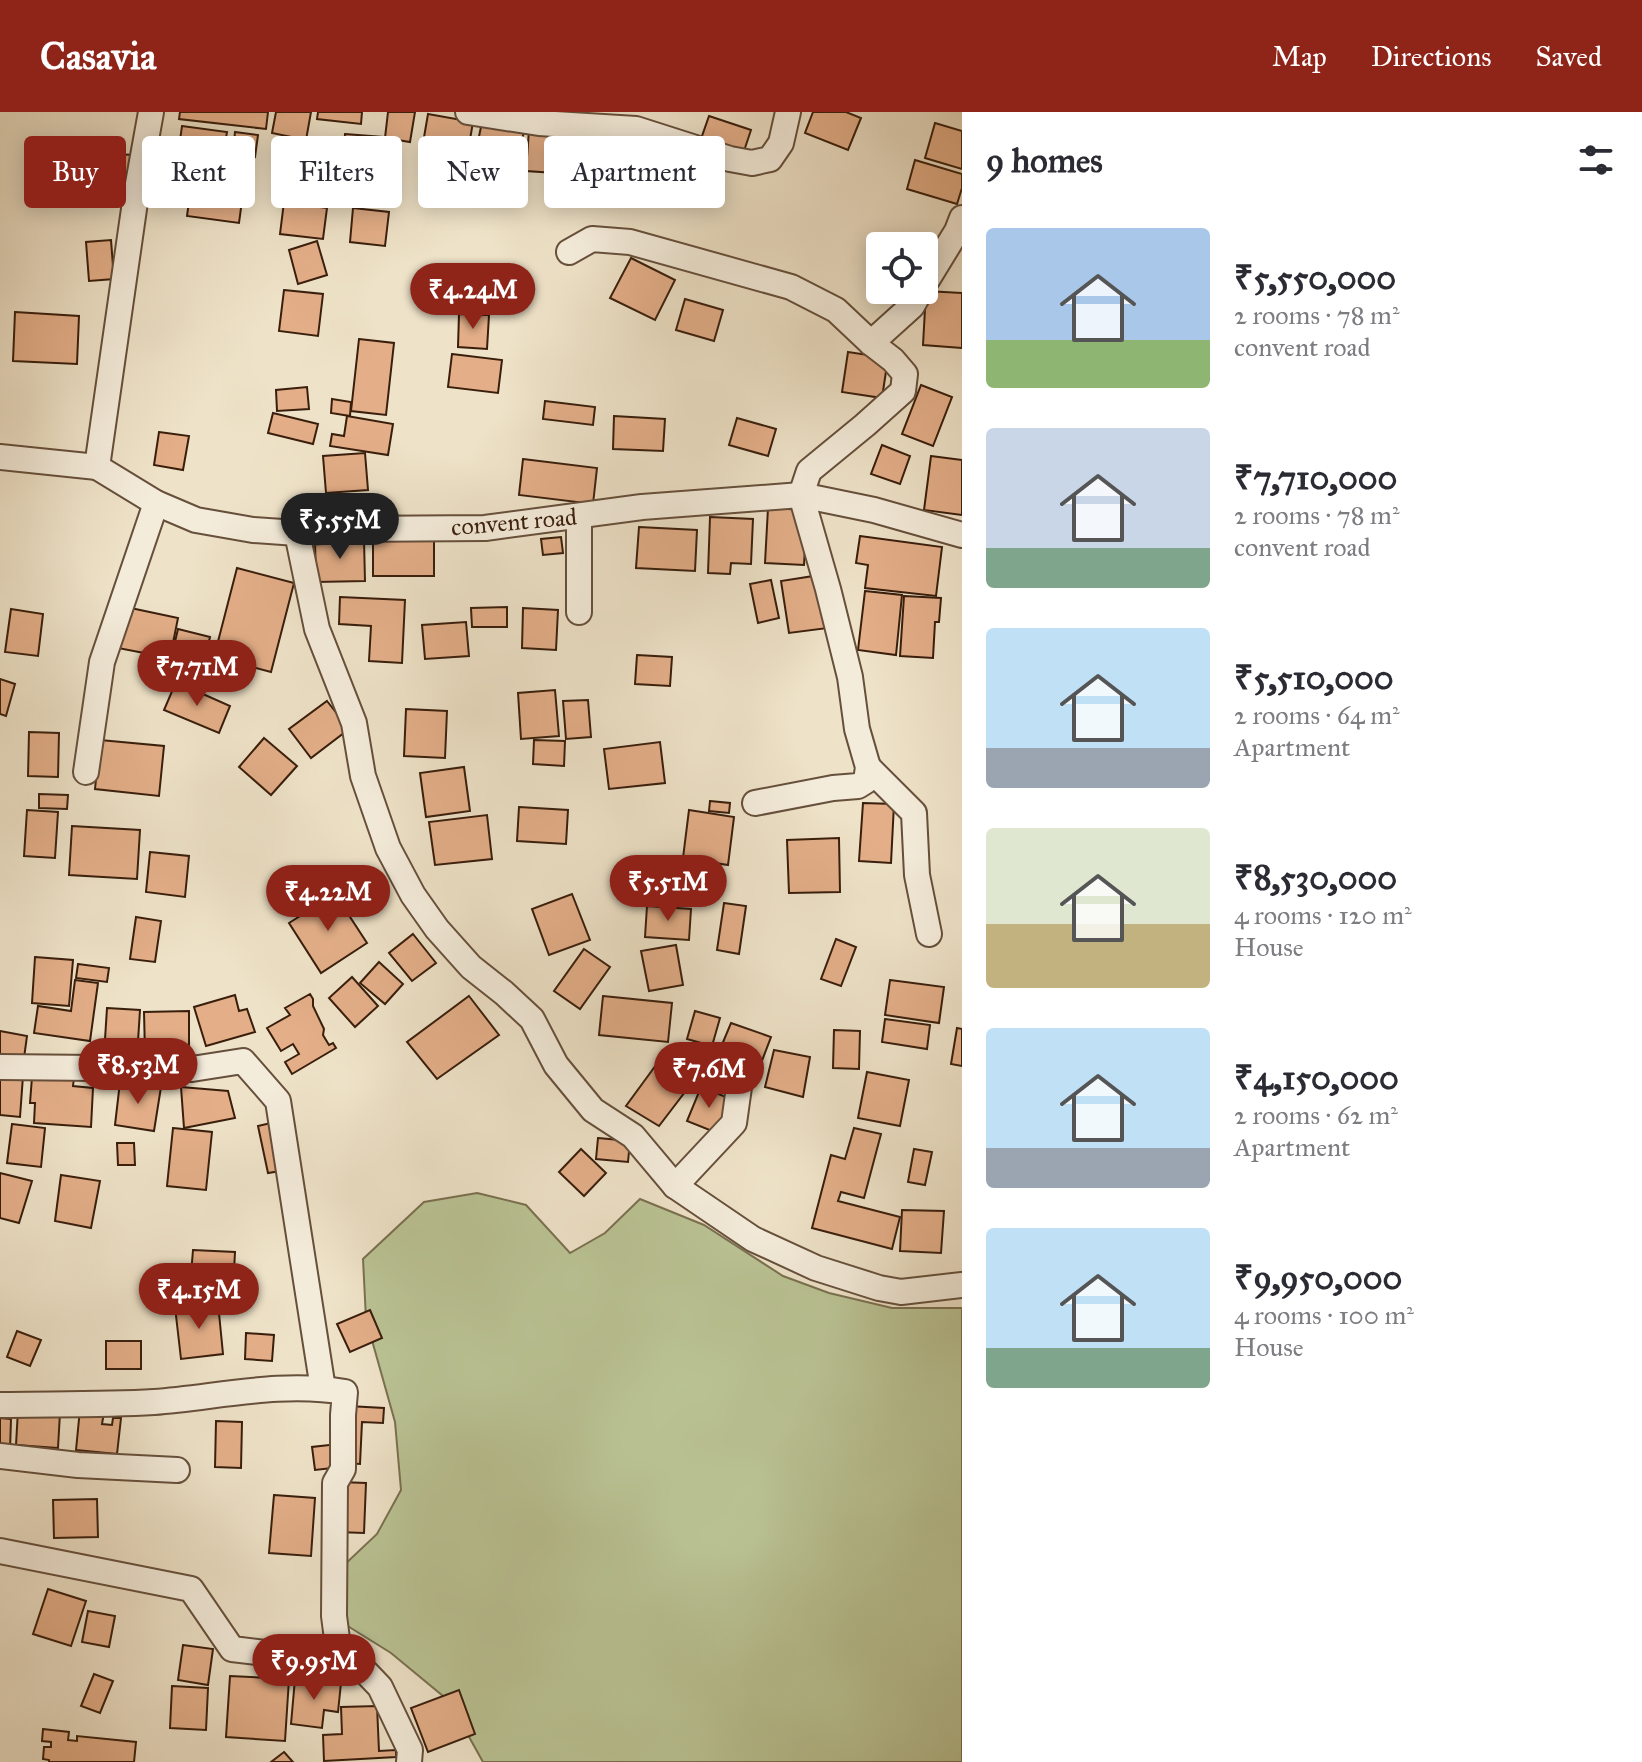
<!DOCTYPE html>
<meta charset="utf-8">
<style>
:root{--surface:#fff;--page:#f2f2f3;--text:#2b2b33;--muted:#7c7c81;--accent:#8f2418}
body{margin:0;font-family:"IM FELL Great Primer",serif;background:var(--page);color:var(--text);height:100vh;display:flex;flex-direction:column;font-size:30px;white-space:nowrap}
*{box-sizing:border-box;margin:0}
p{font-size:26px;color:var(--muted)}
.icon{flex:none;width:44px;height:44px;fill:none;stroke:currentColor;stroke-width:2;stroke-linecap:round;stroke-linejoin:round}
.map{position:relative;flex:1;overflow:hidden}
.details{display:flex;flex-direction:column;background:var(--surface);width:680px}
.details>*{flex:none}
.hud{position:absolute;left:24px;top:24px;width:760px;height:72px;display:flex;gap:16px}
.buttons{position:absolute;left:866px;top:120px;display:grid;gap:16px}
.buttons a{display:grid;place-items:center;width:72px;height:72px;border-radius:8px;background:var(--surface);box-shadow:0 4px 20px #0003;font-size:40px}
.price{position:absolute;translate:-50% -68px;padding:0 18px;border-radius:28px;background:var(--accent);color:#fff;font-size:26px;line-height:52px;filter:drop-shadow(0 2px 4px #0008)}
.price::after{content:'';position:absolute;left:50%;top:48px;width:24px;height:18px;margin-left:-12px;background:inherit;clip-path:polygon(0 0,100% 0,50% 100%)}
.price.selected{background:#222;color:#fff}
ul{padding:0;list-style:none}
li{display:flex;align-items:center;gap:24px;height:200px;padding:0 24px}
li span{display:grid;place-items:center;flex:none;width:224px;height:160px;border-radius:8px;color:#555}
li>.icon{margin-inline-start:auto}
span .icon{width:96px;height:96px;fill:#fffc;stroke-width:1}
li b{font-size:34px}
h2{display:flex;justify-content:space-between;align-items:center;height:96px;padding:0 24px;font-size:34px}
.tag{padding:0 28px;border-radius:8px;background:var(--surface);box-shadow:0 4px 20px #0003;font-size:28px;line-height:72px}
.tag.selected{background:var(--accent);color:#fff}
header{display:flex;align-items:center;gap:48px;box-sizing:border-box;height:112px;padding:0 40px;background:var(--accent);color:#fff}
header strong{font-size:38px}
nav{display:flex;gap:44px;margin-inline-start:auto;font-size:28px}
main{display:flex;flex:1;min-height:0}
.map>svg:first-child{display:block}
</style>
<header>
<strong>Casavia</strong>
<nav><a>Map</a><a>Directions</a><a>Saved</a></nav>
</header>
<main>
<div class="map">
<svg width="962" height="1650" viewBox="0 0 962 1650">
<rect width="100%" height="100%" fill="#eee2c8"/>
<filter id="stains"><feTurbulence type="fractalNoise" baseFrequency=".0025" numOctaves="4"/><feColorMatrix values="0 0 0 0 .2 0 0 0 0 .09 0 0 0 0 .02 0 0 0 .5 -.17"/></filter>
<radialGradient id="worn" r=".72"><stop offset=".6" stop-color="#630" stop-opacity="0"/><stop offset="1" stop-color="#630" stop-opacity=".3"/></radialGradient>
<polygon fill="#bac394" stroke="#7a7050" stroke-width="2" points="477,1081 526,1093 570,1141 605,1121 640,1087 704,1113 783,1164 829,1181 892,1196 962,1196 962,1650 483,1650 449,1589 391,1541 338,1508 341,1456 377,1422 401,1378 395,1310 366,1207 363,1147 424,1090"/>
<g fill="#e3ae88" stroke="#391e0c" stroke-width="2">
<polygon points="180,0 268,0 266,17 179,7"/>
<polygon points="276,0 311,0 306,28 272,21"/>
<polygon points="318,0 362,0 361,12 317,7"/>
<polygon points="388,0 415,0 410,30 385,26"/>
<polygon points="813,0 846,0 861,6 848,38 805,21"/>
<polygon points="428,2 473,10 467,45 422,37"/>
<polygon points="709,4 751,18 743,42 701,27"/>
<polygon points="482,10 524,19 518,48 476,39"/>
<polygon points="935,11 962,19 962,57 925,46"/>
<polygon points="182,14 227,20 223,43 247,47 244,67 176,57"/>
<polygon points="529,18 573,21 570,62 526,59"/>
<polygon points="235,20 258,23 255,45 233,42"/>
<polygon points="582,20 624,25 620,65 578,60"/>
<polygon points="345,22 383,25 381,59 343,57"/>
<polygon points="48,31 96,34 95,53 110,54 111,42 136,43 134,76 46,70"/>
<polygon points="915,48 962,62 962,76 957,92 907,77"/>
<polygon points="328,58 382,62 381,82 326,79"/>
<polygon points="192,68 244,74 239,111 187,104"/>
<polygon points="284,90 327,96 323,127 280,122"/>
<polygon points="353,96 389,100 385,134 350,130"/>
<polygon points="872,126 923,131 923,134 880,134 880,163 868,162"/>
<polygon points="111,128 114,167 89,169 86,130"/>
<polygon points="317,129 327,163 298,172 289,138"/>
<polygon points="631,146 675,168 655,208 610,186"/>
<polygon points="451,154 494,160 489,195 446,189"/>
<polygon points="284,178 323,182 318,224 279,219"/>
<polygon points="926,179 962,181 962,236 923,233"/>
<polygon points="685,187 723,198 714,229 676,218"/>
<polygon points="15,200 79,204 77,252 13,249"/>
<polygon points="459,202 489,203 487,237 458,235"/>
<polygon points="359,227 394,231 386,303 351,299"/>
<polygon points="848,240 888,246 882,286 842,280"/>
<polygon points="452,242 502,248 498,281 448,275"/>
<polygon points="921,273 952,285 933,334 902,322"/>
<polygon points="307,275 309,297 277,299 276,278"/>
<polygon points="332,287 351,290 350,304 331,301"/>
<polygon points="545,289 595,295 593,313 543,307"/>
<polygon points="273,301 318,312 313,332 268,321"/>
<polygon points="347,304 393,312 388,343 330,334 332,322 344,324"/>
<polygon points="614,304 665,307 663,339 613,337"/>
<polygon points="737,306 776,317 768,344 729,333"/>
<polygon points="159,320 189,324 183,358 154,353"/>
<polygon points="882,333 910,344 900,372 871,362"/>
<polygon points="365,341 368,378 326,381 323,344"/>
<polygon points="931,344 962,348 962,403 924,398"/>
<polygon points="523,347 597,356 593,392 519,383"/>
<polygon points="768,396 807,398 804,453 765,451"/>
<polygon points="710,405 753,407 751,452 731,451 730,462 708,461"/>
<polygon points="639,415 697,418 695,459 636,456"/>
<polygon points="860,424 942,435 936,484 865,476 868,453 856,451"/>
<polygon points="561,425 563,441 543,443 541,427"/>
<polygon points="364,428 365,469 316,470 315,429"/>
<rect x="373" y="428" width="61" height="36"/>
<polygon points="237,456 294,471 271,560 214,545"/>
<polygon points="820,463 828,516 789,521 781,469"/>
<polygon points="771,468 779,506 758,511 750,472"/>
<polygon points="865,479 902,483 896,543 858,538"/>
<polygon points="904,484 941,486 939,510 935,510 933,546 900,544"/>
<polygon points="340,485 405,488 402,551 369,549 371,514 339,512"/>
<polygon points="126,495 178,506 170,546 118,536"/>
<polygon points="507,495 507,515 472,515 471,496"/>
<polygon points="523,496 558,498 556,538 522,536"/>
<polygon points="11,497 43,502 38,544 5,540"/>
<polygon points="466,510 469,544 425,547 422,513"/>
<polygon points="178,517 210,525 204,550 172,542"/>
<polygon points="637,543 672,545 670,574 635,572"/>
<polygon points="0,567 15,572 6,604 0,602"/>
<polygon points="176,570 230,594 219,621 164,598"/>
<polygon points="555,578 559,624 521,627 518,581"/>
<polygon points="588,588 591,625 566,627 563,589"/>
<polygon points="327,589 349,617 311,646 289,617"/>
<polygon points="406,597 447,599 445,646 404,644"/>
<polygon points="29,620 59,621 58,665 28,664"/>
<polygon points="264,626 297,654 271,683 239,655"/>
<polygon points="100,628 164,634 159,684 95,677"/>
<polygon points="534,628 565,629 564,654 533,652"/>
<polygon points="660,630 665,671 609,677 604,637"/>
<polygon points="464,655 470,699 426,705 420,661"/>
<polygon points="39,682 68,683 67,697 39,696"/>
<polygon points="710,689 730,691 729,701 709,699"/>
<polygon points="863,691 894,692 891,751 859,749"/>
<polygon points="519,695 568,698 566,732 517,729"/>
<polygon points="27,698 58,700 55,746 24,744"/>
<polygon points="689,698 734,705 728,753 683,746"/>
<polygon points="487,703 492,747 435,753 429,710"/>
<polygon points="72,714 140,718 137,767 69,763"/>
<polygon points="839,726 840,780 789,781 787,728"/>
<polygon points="150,740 189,744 185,785 146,780"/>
<polygon points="335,782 367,831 321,861 289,811"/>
<polygon points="572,782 590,828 549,843 532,797"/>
<polygon points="724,791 746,794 739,842 717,838"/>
<polygon points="647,794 691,797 689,828 645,825"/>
<polygon points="136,805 161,809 155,850 130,847"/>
<polygon points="413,822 436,851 412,869 389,841"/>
<polygon points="836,827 856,835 841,874 821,867"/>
<polygon points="676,833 683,873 649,879 641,839"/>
<polygon points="584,837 610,855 580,897 554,879"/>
<polygon points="35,845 73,848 69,894 32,891"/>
<polygon points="379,850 403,872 385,892 360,871"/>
<polygon points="78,852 109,856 107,870 76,866"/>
<polygon points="352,865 378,894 355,915 329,886"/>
<polygon points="75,868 98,871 90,929 34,921 38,894 71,899"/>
<polygon points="890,868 944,875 939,911 885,903"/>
<polygon points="310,882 313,887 313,894 324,917 323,923 329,933 333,931 336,936 292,962 285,950 299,942 293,932 281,939 267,916 290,903 285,896"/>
<polygon points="235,883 239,899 247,897 255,920 206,934 194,895"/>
<polygon points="469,884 499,923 437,967 407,930"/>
<polygon points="603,884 672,891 668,930 599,923"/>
<polygon points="107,896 140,898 137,945 104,943"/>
<polygon points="189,899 189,941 145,941 144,900"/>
<polygon points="695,899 720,906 712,934 687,927"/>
<polygon points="885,907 930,913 927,937 882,930"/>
<polygon points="731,911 771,925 752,975 711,959"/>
<polygon points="957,916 962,917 962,954 951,952"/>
<polygon points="834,918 860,919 859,957 833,956"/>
<polygon points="0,919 27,924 24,946 0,942"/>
<polygon points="774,938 810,945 803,985 765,975"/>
<polygon points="656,953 691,972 659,1014 626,994"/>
<polygon points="867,960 909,968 900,1014 858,1006"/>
<polygon points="0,963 23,964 20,1005 0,1003"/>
<polygon points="32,965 74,966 73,974 93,976 91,1015 34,1011 35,991 30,991"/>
<polygon points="120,970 161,975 154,1019 115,1013"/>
<polygon points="181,975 228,979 235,1006 184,1016"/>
<polygon points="701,975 731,987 717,1021 687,1009"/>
<polygon points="288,1007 299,1056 268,1061 258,1014"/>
<polygon points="12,1012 45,1016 41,1055 7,1051"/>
<polygon points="173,1016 212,1020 206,1078 167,1074"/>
<polygon points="854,1016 881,1022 864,1086 841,1080 838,1089 900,1105 892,1137 812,1116 831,1043 845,1047"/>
<polygon points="598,1026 630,1029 628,1050 596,1047"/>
<polygon points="117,1031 134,1031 135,1053 118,1053"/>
<polygon points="581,1037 606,1061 584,1084 559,1060"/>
<polygon points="914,1037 932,1040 925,1073 908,1070"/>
<polygon points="0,1061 32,1069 19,1111 0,1106"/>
<polygon points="61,1063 100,1069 91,1116 55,1109"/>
<polygon points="902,1098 944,1099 941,1141 900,1139"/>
<polygon points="193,1138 235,1140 233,1177 190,1175"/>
<polygon points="218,1191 223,1242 181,1247 175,1195"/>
<polygon points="370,1198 382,1226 350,1240 337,1212"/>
<polygon points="17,1219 41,1228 30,1254 7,1245"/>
<polygon points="246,1221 274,1223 272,1249 245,1247"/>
<rect x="106" y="1229" width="35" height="28"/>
<polygon points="348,1294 384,1296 383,1311 362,1310 360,1352 346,1351"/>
<polygon points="80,1297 104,1300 102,1312 112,1313 113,1306 121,1306 117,1342 76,1338"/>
<polygon points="18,1298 60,1301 58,1336 16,1333"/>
<polygon points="0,1306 11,1307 10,1338 0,1338"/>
<polygon points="216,1309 242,1310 241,1356 215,1355"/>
<polygon points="338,1332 341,1355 315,1358 312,1335"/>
<polygon points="340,1370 366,1371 364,1421 337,1420"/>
<polygon points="274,1383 315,1386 311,1444 269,1441"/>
<polygon points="97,1387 98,1425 54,1426 53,1388"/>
<polygon points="48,1477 86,1489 71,1534 33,1522"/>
<polygon points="88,1499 115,1504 109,1535 82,1530"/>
<polygon points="183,1533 213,1537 208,1573 178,1568"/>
<polygon points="94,1562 113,1569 100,1601 81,1594"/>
<polygon points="230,1564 289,1567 285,1629 226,1625"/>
<polygon points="295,1567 341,1571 338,1600 324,1598 322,1616 291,1612"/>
<polygon points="172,1574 208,1576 206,1618 170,1616"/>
<polygon points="459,1578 475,1622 428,1640 411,1596"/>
<polygon points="377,1594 379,1639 396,1638 396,1645 324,1649 323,1623 342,1622 341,1595"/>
<polygon points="43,1617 69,1620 68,1628 77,1629 77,1624 136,1630 134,1650 49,1650 49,1648 43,1647 44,1635 51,1635 51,1630 42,1629"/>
<polygon points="284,1640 293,1650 271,1650"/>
</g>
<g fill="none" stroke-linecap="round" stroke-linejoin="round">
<g stroke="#664f3b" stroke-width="28">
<g id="minor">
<polyline points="151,0 136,83 97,355 156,391 196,408 253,418 297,421 349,417 485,416 642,395 801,383 874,398 962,423"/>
<polyline points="468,0 539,11 636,17 730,47 752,51 770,47 781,31 788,0"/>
<polyline points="569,140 592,127 630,130 791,175 836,198 871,231 893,248 905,262 903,279 865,313 809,359 801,383 828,477 850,565 857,617 868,655 866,669 858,674 833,676 755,691"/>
<polyline points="924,173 957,119 962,106"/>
<polyline points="871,231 912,194 921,178"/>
<polyline points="0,345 97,355"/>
<polyline points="297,421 317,517 354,611 363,664 388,736 413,783 437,817 471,855 504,881 532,907 556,953 593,998 633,1024 675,1074 753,1127 816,1156 879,1176 901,1180 962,1173"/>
<polyline points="579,500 579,404"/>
<polyline points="868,655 914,701 917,763 929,822"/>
<polyline points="86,660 102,550 156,391"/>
<polyline points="0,955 192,957 243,949 278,989 323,1277"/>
<polyline points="675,1074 734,1011 739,975"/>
<path d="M 0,1293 C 51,1292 103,1293 154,1290 C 218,1285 281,1269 345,1280 L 343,1303 L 343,1357 L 335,1371 L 334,1504 L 340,1550 L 358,1552 L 380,1575 L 410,1638 L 409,1650"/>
<polyline points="0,1344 78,1353 177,1358"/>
<polyline points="0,1439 191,1477 232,1537 340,1550"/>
</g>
</g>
<use href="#minor" stroke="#f4ecdb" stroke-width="24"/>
</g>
<g text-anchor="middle" stroke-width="6" stroke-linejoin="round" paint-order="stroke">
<g font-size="24" fill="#391e0c" stroke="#f4ecdb">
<text transform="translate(514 410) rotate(-5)" y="8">convent road</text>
</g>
</g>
<rect width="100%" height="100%" filter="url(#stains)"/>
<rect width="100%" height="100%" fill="url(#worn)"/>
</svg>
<div class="buttons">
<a><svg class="icon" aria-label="locate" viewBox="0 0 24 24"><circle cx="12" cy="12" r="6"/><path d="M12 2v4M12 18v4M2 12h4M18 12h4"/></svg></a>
</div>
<b class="price" style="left:473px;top:219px">₹4.24M</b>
<b class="price selected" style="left:340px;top:449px">₹5.55M</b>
<b class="price" style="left:197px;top:596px">₹7.71M</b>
<b class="price" style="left:668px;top:811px">₹5.51M</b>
<b class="price" style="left:328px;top:821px">₹4.22M</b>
<b class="price" style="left:138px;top:994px">₹8.53M</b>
<b class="price" style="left:709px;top:998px">₹7.6M</b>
<b class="price" style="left:199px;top:1219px">₹4.15M</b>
<b class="price" style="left:314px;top:1590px">₹9.95M</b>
<div class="hud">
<a class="tag selected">Buy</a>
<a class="tag">Rent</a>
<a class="tag">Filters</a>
<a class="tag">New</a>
<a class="tag">Apartment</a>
</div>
</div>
<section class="details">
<h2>9 homes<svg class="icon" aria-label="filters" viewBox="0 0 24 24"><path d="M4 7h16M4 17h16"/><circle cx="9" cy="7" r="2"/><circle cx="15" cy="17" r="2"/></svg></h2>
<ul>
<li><span style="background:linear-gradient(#a9c7e8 70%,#8fb573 0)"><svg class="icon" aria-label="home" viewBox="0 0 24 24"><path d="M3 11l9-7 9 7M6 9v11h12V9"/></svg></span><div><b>₹5,550,000</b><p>2 rooms · 78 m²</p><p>convent road</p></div></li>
<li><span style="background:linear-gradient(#c9d6e8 75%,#7fa58c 0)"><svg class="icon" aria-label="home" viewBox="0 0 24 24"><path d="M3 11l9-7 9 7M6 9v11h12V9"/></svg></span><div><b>₹7,710,000</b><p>2 rooms · 78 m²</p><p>convent road</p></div></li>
<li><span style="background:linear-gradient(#bfe0f5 75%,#9aa5b1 0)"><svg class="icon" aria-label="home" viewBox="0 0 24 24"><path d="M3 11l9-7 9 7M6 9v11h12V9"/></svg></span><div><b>₹5,510,000</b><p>2 rooms · 64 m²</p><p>Apartment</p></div></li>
<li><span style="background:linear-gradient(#dfe7d0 60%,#c2b280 0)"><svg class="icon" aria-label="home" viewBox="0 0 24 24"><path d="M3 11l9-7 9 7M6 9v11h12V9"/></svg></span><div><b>₹8,530,000</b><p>4 rooms · 120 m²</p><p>House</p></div></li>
<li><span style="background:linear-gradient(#bfe0f5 75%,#9aa5b1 0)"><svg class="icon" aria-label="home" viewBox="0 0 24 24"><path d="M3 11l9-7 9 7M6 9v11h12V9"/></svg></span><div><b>₹4,150,000</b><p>2 rooms · 62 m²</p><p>Apartment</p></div></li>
<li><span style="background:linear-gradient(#bfe0f5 75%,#7fa58c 0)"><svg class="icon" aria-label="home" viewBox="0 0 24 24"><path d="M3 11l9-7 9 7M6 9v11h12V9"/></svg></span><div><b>₹9,950,000</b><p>4 rooms · 100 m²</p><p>House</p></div></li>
</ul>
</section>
</main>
